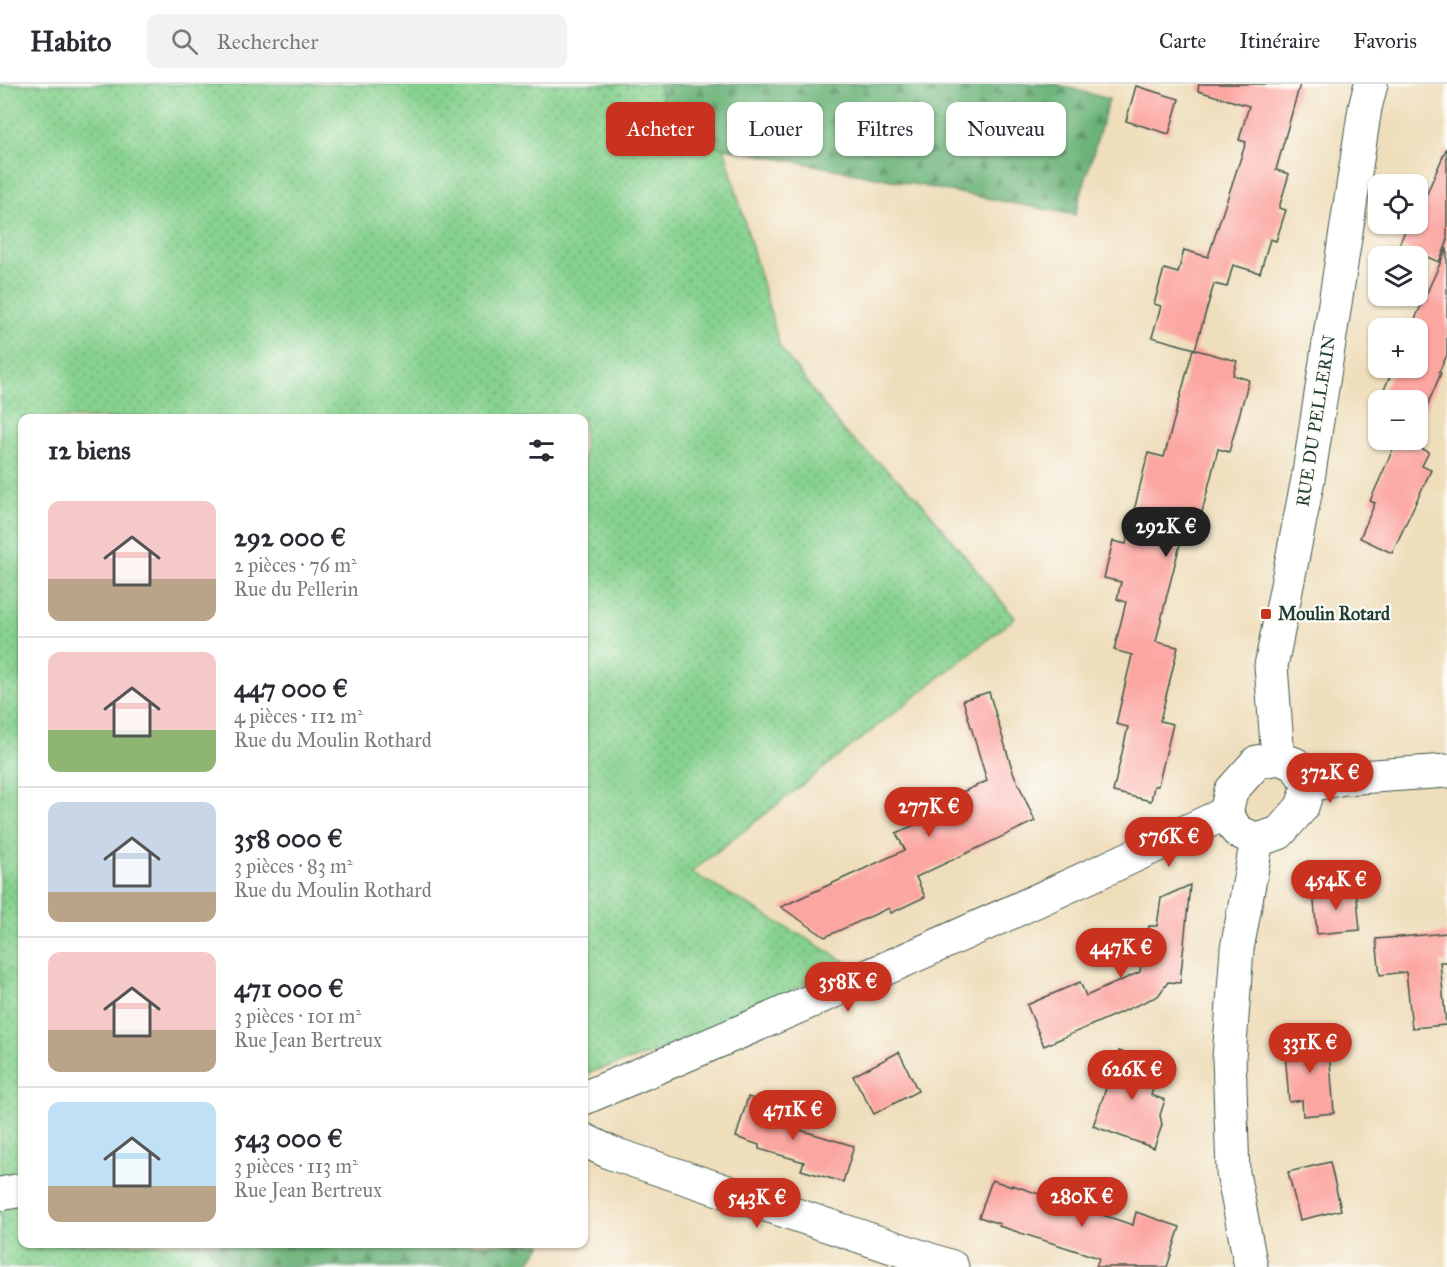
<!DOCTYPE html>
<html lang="fr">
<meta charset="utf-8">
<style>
:root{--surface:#fff;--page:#f2f2f3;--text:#2b2b33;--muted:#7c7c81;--line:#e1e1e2;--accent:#c8321e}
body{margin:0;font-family:"IM FELL Great Primer",serif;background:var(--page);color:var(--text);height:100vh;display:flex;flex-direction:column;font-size:22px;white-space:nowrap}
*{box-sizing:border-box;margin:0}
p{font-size:20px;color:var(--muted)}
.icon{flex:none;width:33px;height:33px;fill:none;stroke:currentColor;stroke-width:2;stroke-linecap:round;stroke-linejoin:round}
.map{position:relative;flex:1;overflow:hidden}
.sheet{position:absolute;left:18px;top:330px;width:570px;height:834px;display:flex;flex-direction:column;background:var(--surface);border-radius:12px;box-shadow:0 2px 4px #0004}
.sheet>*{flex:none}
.top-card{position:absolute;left:606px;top:18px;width:570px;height:54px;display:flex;gap:12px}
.buttons{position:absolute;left:1368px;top:90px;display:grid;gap:12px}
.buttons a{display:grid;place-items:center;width:60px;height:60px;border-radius:12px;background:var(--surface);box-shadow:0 2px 4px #0004;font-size:30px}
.price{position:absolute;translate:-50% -51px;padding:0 14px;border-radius:21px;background:var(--accent);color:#fff;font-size:20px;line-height:39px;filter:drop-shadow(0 2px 3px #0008)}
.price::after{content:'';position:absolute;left:50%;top:36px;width:18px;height:14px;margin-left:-9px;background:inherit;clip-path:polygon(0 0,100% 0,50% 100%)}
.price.selected{background:#222;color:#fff}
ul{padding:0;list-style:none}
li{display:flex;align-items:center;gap:18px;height:150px;padding:0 30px}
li+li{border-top:2px solid var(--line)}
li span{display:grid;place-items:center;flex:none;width:168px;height:120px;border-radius:12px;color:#555}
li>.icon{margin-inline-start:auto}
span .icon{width:72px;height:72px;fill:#fffc;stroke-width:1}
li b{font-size:26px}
h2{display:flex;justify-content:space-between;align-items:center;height:72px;padding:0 30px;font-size:26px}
.chip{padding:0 21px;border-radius:12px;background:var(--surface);box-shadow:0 2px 4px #0004;font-size:21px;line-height:54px}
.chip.selected{background:var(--accent);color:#fff}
header{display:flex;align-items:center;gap:36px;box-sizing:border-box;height:84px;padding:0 30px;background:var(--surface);border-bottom:2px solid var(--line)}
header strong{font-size:28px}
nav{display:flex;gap:33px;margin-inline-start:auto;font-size:21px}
.search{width:420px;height:54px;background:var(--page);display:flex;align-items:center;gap:15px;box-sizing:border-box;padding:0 21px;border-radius:12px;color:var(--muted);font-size:22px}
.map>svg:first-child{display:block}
</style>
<header>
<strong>Habito</strong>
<div class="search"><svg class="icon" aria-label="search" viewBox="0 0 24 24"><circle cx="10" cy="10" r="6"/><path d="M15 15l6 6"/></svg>Rechercher</div>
<nav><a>Carte</a><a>Itinéraire</a><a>Favoris</a></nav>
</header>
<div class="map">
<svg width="1447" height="1183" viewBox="0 0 1447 1183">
<defs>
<pattern id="grass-dots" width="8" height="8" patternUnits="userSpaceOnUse" patternTransform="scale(1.5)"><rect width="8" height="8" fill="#86d18e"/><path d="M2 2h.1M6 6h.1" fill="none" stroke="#6dab75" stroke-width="1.8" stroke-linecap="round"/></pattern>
<pattern id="forest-firs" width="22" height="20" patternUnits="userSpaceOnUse" patternTransform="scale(1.5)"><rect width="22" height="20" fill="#6cb379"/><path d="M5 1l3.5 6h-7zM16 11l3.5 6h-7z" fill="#589364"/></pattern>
</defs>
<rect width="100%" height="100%" fill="#fdfcf7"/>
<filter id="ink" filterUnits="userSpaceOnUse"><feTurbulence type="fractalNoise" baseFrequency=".0167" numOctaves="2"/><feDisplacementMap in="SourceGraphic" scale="12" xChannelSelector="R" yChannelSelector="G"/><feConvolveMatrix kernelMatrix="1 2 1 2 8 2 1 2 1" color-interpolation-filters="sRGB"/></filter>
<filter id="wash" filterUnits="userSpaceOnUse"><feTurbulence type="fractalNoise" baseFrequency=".008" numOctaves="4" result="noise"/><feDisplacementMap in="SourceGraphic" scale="24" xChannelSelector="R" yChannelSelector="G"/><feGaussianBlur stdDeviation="1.35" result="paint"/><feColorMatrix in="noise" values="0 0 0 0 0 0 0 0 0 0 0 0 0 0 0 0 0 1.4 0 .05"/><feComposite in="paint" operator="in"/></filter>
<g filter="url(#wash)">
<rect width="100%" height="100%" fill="#efdebc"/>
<polygon fill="url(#grass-dots)" stroke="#528761" stroke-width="1.5" points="0,0 659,0 669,51 724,64 780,263 842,346 916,412 1015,534 691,788 850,880 657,968 584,990 584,334 22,334 22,1160 207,1160 223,1183 0,1183"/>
<g fill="url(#forest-firs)" stroke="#467856" stroke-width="1.5">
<polygon points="659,0 1056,0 1109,15 1075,131 724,64 669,51"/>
<polygon points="207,1160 542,1160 526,1183 223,1183"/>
</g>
<g id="blocks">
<g fill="#fca6a1">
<polygon points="1199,0 1300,0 1276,86 1289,90 1279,124 1286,126 1276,157 1270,155 1260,189 1233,181 1227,203 1214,200 1195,265 1152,253 1161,222 1154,220 1164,185 1178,189 1184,166 1208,173 1246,58 1239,56 1249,22 1198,7"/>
<polygon points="1136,2 1179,15 1169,50 1126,37"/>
<polygon points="1447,63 1447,159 1439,178 1399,161 1408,140 1418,140 1418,130"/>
<polygon points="1447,164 1447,271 1439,288 1441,289 1418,343 1418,316 1379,316 1394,284 1418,284 1418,244 1411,244"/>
<polygon points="1193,265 1237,277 1233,291 1249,296 1229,368 1218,365 1199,440 1186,437 1167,511 1156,558 1178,563 1160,637 1173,640 1158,702 1154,702 1151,717 1113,708 1128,643 1116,640 1132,571 1114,566 1126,518 1117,515 1121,498 1104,494 1113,457 1126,460 1148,369 1164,373"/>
<polygon points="1397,356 1429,368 1422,382 1431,386 1392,469 1360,454 1375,419 1370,417"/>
<polygon points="989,608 1013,688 1035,737 916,793 925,813 891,829 889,824 825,853 781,823 905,766 896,749 942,729 938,719 987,697 963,616"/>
<polygon points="1190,801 1180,899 1168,898 1158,912 1044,962 1027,921 1080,898 1086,912 1140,888 1142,870 1146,870 1149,842 1157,842 1161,814"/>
<polygon points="1356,804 1360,846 1317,850 1313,807"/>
<polygon points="1447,849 1447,878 1440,878 1446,941 1412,944 1406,888 1380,891 1376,855"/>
<polygon points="1328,952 1334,1029 1303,1032 1302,1016 1289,1018 1284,955"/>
<polygon points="1119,967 1161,982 1151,1011 1165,1016 1160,1031 1162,1041 1154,1064 1093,1042"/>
<polygon points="899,968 918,1007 874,1030 853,992"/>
<polygon points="748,1013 789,1025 783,1041 854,1062 843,1098 801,1086 804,1078 759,1065 759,1061 736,1053"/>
<polygon points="1330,1078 1341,1126 1300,1136 1288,1088"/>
<polygon points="992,1096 1012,1103 1012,1101 1133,1141 1136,1128 1180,1143 1167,1183 1096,1183 1099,1174 999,1142 1000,1140 979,1133"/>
</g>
</g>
</g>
<g filter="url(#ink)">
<use href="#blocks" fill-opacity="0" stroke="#3e5548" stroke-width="1.5"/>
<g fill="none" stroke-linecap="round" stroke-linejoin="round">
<g stroke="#3e5548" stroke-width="35">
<g id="minor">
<polyline points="1309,701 1344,694 1447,687"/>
<path d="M 584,1014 C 800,924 1014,829 1226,729"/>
<polyline points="584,1056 611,1069 952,1183"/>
<polyline points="0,1110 22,1106"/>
</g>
</g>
<g stroke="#3e5548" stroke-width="35">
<g id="secondary">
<polyline points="1278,674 1271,582 1308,395 1365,24 1371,0"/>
<polygon points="1278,674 1295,680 1309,701 1302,723 1279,749 1257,756 1237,747 1226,729 1231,707 1257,678"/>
<polyline points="1251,1183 1233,1089 1229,974 1237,865 1257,756"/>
</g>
</g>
<use href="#minor" stroke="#fff" stroke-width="33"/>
<use href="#secondary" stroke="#fff" stroke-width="33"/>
</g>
</g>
<rect fill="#c8321e" stroke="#fdfcf7" stroke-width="2" x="1260" y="524" width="12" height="12" rx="3"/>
<g text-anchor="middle" stroke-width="4.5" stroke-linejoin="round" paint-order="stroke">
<g font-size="18" fill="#1f3d34" stroke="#fdfcf7">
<text transform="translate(1316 337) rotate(-81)" y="6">RUE DU PELLERIN</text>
</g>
<g font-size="18" font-weight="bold" fill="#1f3d34" stroke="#fdfcf7" text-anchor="start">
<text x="1278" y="536">Moulin Rotard</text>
</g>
</g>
</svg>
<div class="buttons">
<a><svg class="icon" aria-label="locate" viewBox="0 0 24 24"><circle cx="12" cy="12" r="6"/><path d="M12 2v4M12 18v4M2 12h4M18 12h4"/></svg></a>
<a><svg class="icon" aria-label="layers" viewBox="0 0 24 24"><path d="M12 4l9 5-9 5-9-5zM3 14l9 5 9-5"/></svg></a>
<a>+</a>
<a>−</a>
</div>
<b class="price selected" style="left:1166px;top:474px">292K €</b>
<b class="price" style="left:1330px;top:720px">372K €</b>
<b class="price" style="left:929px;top:754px">277K €</b>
<b class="price" style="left:1169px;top:784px">576K €</b>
<b class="price" style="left:1336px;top:827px">454K €</b>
<b class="price" style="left:1121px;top:895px">447K €</b>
<b class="price" style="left:848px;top:929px">358K €</b>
<b class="price" style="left:1310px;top:990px">331K €</b>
<b class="price" style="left:1132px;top:1017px">626K €</b>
<b class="price" style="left:793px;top:1057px">471K €</b>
<b class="price" style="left:1082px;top:1144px">280K €</b>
<b class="price" style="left:757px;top:1145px">543K €</b>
<div class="top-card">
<a class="chip selected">Acheter</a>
<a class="chip">Louer</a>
<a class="chip">Filtres</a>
<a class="chip">Nouveau</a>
</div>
<section class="sheet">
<h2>12 biens<svg class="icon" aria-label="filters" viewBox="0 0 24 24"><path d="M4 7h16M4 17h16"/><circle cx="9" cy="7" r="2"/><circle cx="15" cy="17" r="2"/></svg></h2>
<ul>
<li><span style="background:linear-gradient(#f6c9c9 65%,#b9a48a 0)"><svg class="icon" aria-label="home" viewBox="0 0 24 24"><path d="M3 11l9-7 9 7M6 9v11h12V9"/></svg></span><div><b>292 000 €</b><p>2 pièces · 76 m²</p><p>Rue du Pellerin</p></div></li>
<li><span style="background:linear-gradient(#f6c9c9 65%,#8fb573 0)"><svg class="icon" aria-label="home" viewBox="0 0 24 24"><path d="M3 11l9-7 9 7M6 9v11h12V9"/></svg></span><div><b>447 000 €</b><p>4 pièces · 112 m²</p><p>Rue du Moulin Rothard</p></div></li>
<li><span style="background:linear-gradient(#c9d6e8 75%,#b9a48a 0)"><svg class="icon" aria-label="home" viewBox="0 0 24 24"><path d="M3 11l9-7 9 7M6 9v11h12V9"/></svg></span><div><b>358 000 €</b><p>3 pièces · 83 m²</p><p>Rue du Moulin Rothard</p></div></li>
<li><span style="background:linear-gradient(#f6c9c9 65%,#b9a48a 0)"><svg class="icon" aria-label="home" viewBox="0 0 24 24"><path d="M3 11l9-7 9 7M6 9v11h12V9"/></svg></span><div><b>471 000 €</b><p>3 pièces · 101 m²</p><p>Rue Jean Bertreux</p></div></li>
<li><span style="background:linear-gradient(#bfe0f5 70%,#b9a48a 0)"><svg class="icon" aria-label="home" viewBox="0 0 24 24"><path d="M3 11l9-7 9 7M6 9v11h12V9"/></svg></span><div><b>543 000 €</b><p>3 pièces · 113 m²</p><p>Rue Jean Bertreux</p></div></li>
</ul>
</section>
</div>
